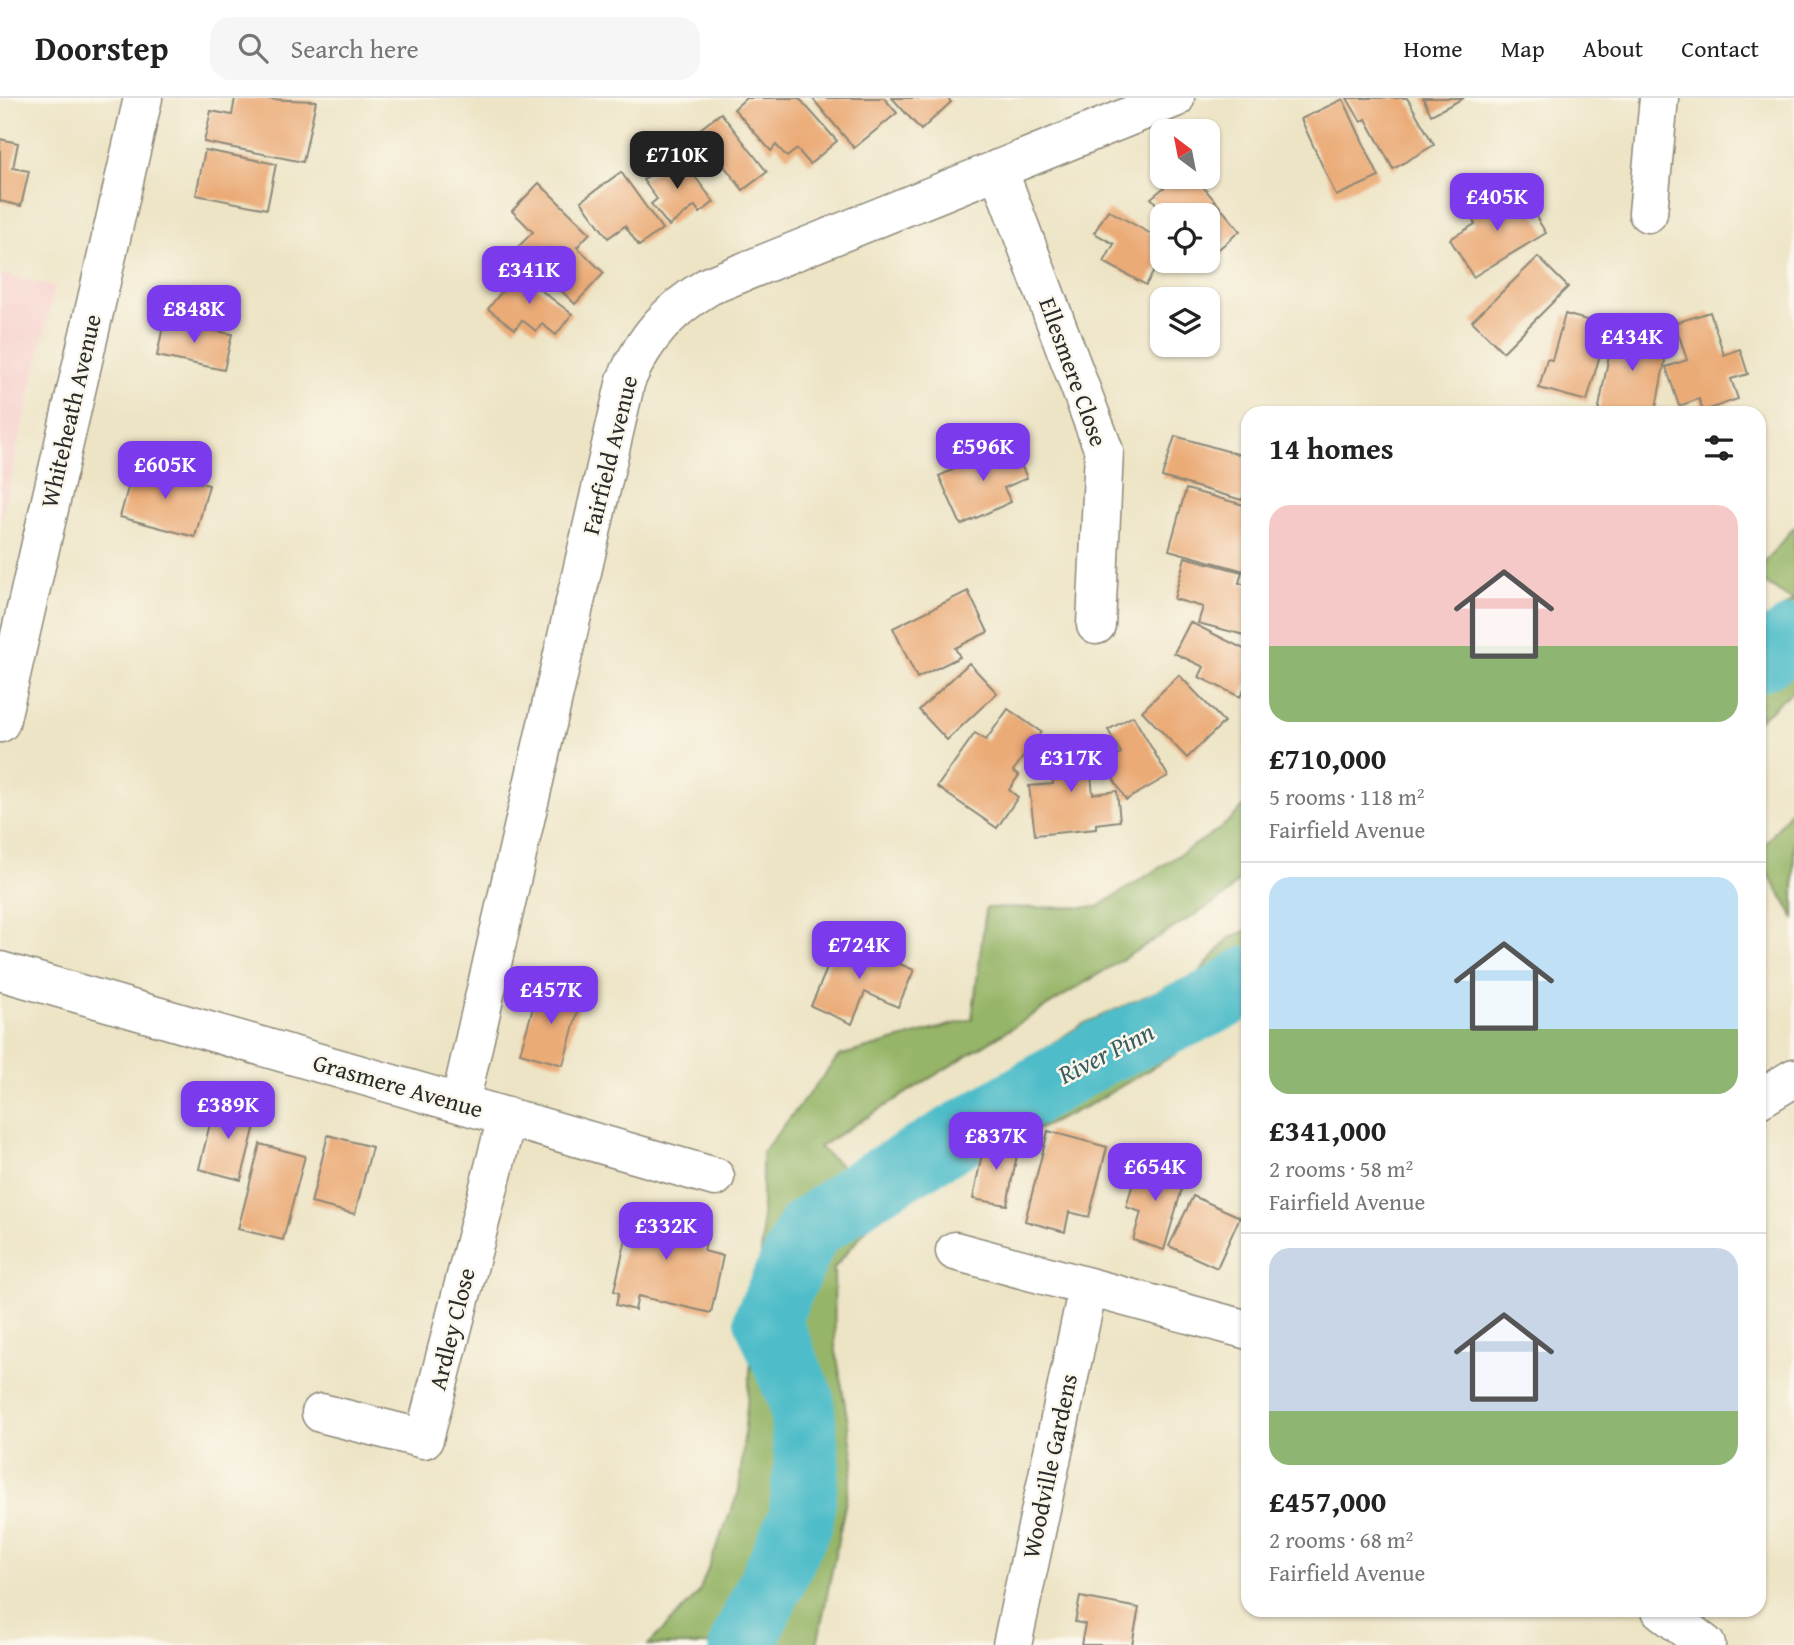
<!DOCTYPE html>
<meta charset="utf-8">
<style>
:root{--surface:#fff;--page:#f6f6f6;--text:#222;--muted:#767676;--line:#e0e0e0;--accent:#7c3aed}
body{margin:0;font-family:"Gentium Book Plus",serif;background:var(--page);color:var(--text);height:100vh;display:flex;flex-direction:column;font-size:26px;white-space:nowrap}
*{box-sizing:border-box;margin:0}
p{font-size:23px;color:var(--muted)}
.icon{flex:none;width:38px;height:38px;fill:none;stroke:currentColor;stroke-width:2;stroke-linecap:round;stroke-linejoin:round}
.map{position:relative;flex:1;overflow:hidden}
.details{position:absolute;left:1241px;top:308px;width:525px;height:1211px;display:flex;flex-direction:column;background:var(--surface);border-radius:21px;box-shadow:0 2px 5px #0004}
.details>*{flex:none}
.needle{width:46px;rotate:328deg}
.fabs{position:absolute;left:1150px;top:21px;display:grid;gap:14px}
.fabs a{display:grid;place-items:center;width:70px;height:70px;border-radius:14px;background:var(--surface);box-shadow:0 2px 5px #0004;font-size:35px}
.price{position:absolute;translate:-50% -60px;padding:0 16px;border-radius:14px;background:var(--accent);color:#fff;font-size:23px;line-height:46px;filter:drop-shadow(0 2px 4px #0008)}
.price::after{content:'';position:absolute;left:50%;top:42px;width:21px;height:16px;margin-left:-10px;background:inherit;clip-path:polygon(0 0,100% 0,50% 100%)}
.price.active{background:#222;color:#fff}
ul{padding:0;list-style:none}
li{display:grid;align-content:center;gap:14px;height:371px;padding:0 28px}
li+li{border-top:2px solid var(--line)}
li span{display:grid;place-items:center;height:217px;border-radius:21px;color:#555}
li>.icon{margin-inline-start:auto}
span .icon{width:126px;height:126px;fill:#fffc;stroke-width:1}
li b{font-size:30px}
h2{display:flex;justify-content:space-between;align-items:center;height:84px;padding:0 28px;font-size:30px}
header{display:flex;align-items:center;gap:42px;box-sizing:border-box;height:98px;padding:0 35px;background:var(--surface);border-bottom:2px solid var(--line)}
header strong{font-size:33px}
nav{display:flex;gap:38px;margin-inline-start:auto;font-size:24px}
.search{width:490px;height:63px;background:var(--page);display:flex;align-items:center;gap:18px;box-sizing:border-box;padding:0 24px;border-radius:21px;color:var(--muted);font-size:26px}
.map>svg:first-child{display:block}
</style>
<header>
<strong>Doorstep</strong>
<div class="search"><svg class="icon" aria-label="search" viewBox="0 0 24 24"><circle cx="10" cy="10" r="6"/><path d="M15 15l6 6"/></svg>Search here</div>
<nav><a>Home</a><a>Map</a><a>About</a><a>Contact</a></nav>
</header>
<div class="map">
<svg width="1794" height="1547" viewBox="0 0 1794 1547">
<rect width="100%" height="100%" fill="#fbf7ec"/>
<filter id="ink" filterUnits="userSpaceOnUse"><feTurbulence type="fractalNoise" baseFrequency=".0143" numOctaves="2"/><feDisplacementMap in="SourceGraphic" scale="14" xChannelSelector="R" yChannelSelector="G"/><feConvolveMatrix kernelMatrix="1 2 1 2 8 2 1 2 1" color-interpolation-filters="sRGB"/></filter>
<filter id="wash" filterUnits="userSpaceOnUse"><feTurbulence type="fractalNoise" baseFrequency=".00686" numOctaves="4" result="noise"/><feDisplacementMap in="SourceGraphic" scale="28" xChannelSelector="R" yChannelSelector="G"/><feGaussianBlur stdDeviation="1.57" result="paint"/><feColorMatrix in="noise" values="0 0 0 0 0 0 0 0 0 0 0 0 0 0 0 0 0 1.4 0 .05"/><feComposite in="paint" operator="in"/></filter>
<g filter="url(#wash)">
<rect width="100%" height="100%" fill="#ede4c5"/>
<polygon fill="#f7d0cc" points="0,175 55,188 0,427"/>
<g fill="#96b567" stroke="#607049" stroke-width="2">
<polygon points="1794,429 1794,592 1759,622 1759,526 1793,503 1759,481 1759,471"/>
<polygon points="1248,705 1248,771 1225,798 819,1049 848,1074 1083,926 1199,875 1229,840 1248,832 1248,913 1091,1006 957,1070 874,1122 834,1170 835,1247 854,1362 817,1547 648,1547 698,1496 739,1393 762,1145 762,1055 839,958 972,921 986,810 1098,809 1221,730"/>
<polygon points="1794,708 1794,819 1759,760 1759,755"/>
</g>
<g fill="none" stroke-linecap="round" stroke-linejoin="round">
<g stroke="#4fbdc9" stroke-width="66">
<polyline points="1759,561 1794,540"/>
<polyline points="742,1547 801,1421 807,1364 801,1301 767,1221 808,1132 863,1093 1100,955 1222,899 1248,881"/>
</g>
</g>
<g id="blocks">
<g fill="#ebab77">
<polygon points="235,0 316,3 303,64 204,44 211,13 232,17"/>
<polygon points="746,0 799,0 837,43 810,66 797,51 787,59 776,47 771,53 734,11"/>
<polygon points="812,0 884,0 897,15 854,50"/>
<polygon points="892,0 947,0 951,4 921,32"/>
<polygon points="1347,0 1407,0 1434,47 1393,71 1366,21 1361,24"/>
<polygon points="1423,0 1464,0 1431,17"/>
<polygon points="1343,1 1379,79 1336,98 1301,21"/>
<polygon points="721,15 767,74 743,92 717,59 702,71 682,45"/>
<polygon points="0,41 18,45 13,70 29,73 21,108 0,103"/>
<polygon points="205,52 276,66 267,111 196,97"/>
<polygon points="678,56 714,104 700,115 695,108 669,128 651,106 657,101 643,82"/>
<polygon points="621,74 662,131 639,148 625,128 608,140 581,103"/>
<polygon points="1177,79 1195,79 1240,133 1208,160 1208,117 1166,117 1151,100"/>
<polygon points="539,85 590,135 577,149 604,175 575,206 517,150 533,134 512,113"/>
<polygon points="1506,93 1515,107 1525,101 1546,135 1473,179 1450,141 1475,126 1469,116"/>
<polygon points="1108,112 1162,142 1162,159 1146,187 1104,164 1114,146 1094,135"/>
<polygon points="1538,159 1568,189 1503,254 1472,223"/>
<polygon points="517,174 572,216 556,237 542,226 536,233 522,222 515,231 488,211"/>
<polygon points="1710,214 1724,257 1740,251 1748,276 1731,281 1738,301 1703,313 1699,301 1679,308 1666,269 1687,262 1675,225"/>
<polygon points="1565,216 1608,228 1587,303 1539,290 1547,261 1552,262"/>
<polygon points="1616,220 1643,226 1639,247 1667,252 1655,315 1598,315"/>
<polygon points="164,223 232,236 224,272 157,258"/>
<polygon points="1175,338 1248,359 1248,382 1242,402 1162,379"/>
<polygon points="1011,345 1027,380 1004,390 1011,404 961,427 939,378"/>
<polygon points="134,368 209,387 195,439 120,419"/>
<polygon points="1186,391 1244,407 1243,415 1248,416 1248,474 1169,452"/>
<polygon points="1185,459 1242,474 1239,485 1248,487 1248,538 1198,525 1203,509 1174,501"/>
<polygon points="968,493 988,534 955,550 960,559 917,580 893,530"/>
<polygon points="1190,524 1248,553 1248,584 1240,599 1199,579 1204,569 1174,555"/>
<polygon points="969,565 997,595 947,642 919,612"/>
<polygon points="1179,577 1224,624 1187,660 1142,613"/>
<polygon points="1008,611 1041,634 1013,673 1019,677 1009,692 1018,699 997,730 937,689 975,635 986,642"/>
<polygon points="1133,618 1168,678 1126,702 1104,665 1121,655 1108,632"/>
<polygon points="1087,642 1093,696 1117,693 1120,723 1096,726 1096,731 1035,737 1029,688 1053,686 1049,646"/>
<polygon points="840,840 914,872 898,909 865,894 852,926 811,908"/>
<polygon points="539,889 581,901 563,967 520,955"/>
<polygon points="215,1005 258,1016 241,1082 199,1071"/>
<polygon points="1048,1033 1107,1049 1089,1119 1069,1114 1065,1134 1025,1123"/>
<polygon points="328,1037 372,1049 355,1116 311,1105"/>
<polygon points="985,1040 1019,1047 1007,1107 973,1101"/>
<polygon points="260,1046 305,1058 283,1142 238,1131"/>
<polygon points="1139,1064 1186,1077 1164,1152 1133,1142 1141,1114 1126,1109"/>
<polygon points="1193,1098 1240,1119 1217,1170 1169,1148"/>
<polygon points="634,1106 687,1118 685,1130 708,1135 704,1153 723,1158 711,1215 638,1198 635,1212 616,1207 619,1195 614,1193"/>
<polygon points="1080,1499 1139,1510 1132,1547 1081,1547 1085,1526 1075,1524"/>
</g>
</g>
</g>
<g filter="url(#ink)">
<use href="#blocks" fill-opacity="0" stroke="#8c8878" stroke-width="2"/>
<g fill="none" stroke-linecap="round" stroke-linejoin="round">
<g stroke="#8c8878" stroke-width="41">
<g id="minor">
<polyline points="998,71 1104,353 1096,527"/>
<polyline points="1648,115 1659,0"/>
<polyline points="0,625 143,0"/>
<polyline points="0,873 715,1079"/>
<polyline points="1759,1001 1794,980"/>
<path d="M 460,1005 L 626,282 C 645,239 669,212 709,188 L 1175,0"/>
<polyline points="955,1153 1248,1232"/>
<polyline points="321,1315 424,1341 507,1019"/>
<polyline points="1661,1512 1706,1547"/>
<polyline points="1012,1547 1088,1189"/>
</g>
</g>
<use href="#minor" stroke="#fff" stroke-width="38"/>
</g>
</g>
<g text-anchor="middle" stroke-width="5" stroke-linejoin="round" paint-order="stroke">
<g font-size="24" fill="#2b2b2b" stroke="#fbf7ec">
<text transform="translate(1073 274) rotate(70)" y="8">Ellesmere Close</text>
<text transform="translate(71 313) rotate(-77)" y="8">Whiteheath Avenue</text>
<text transform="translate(610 357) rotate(-76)" y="8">Fairfield Avenue</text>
<text transform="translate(398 988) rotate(16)" y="8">Grasmere Avenue</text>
<text transform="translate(452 1231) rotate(-76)" y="8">Ardley Close</text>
<text transform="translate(1050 1368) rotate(-78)" y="8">Woodville Gardens</text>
</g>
<g font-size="26" font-style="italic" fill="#385e62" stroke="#fbf7ec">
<text transform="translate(1106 955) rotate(-27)" y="9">River Pinn</text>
</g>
</g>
</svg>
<div class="fabs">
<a><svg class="needle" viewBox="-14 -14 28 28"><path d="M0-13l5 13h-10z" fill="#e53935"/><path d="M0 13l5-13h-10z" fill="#767676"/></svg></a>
<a><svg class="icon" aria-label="locate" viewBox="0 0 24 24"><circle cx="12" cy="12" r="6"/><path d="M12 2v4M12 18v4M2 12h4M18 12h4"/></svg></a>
<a><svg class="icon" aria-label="layers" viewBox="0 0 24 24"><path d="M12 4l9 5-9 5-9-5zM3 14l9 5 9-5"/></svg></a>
</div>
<b class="price active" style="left:677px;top:93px">£710K</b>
<b class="price" style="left:1497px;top:135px">£405K</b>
<b class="price" style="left:529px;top:208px">£341K</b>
<b class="price" style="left:194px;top:247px">£848K</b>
<b class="price" style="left:1632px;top:275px">£434K</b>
<b class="price" style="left:983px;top:385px">£596K</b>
<b class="price" style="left:165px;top:403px">£605K</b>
<b class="price" style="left:1071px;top:696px">£317K</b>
<b class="price" style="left:859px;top:883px">£724K</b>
<b class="price" style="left:551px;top:928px">£457K</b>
<b class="price" style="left:228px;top:1043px">£389K</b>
<b class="price" style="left:996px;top:1074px">£837K</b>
<b class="price" style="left:1155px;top:1105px">£654K</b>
<b class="price" style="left:666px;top:1164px">£332K</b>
<section class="details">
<h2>14 homes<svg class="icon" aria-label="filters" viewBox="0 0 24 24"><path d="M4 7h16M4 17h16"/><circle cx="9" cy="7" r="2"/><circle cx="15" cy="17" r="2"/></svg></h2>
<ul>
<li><span style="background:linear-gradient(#f6c9c9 65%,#8fb573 0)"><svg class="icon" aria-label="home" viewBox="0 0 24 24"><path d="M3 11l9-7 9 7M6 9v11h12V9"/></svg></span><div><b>£710,000</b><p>5 rooms · 118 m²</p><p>Fairfield Avenue</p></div></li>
<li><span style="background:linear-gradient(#bfe0f5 70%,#8fb573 0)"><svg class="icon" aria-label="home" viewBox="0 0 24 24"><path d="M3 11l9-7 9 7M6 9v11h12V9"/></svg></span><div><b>£341,000</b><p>2 rooms · 58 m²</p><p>Fairfield Avenue</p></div></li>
<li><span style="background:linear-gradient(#c9d6e8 75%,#8fb573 0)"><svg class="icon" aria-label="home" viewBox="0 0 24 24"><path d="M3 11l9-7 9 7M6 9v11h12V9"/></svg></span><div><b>£457,000</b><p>2 rooms · 68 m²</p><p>Fairfield Avenue</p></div></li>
</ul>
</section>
</div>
